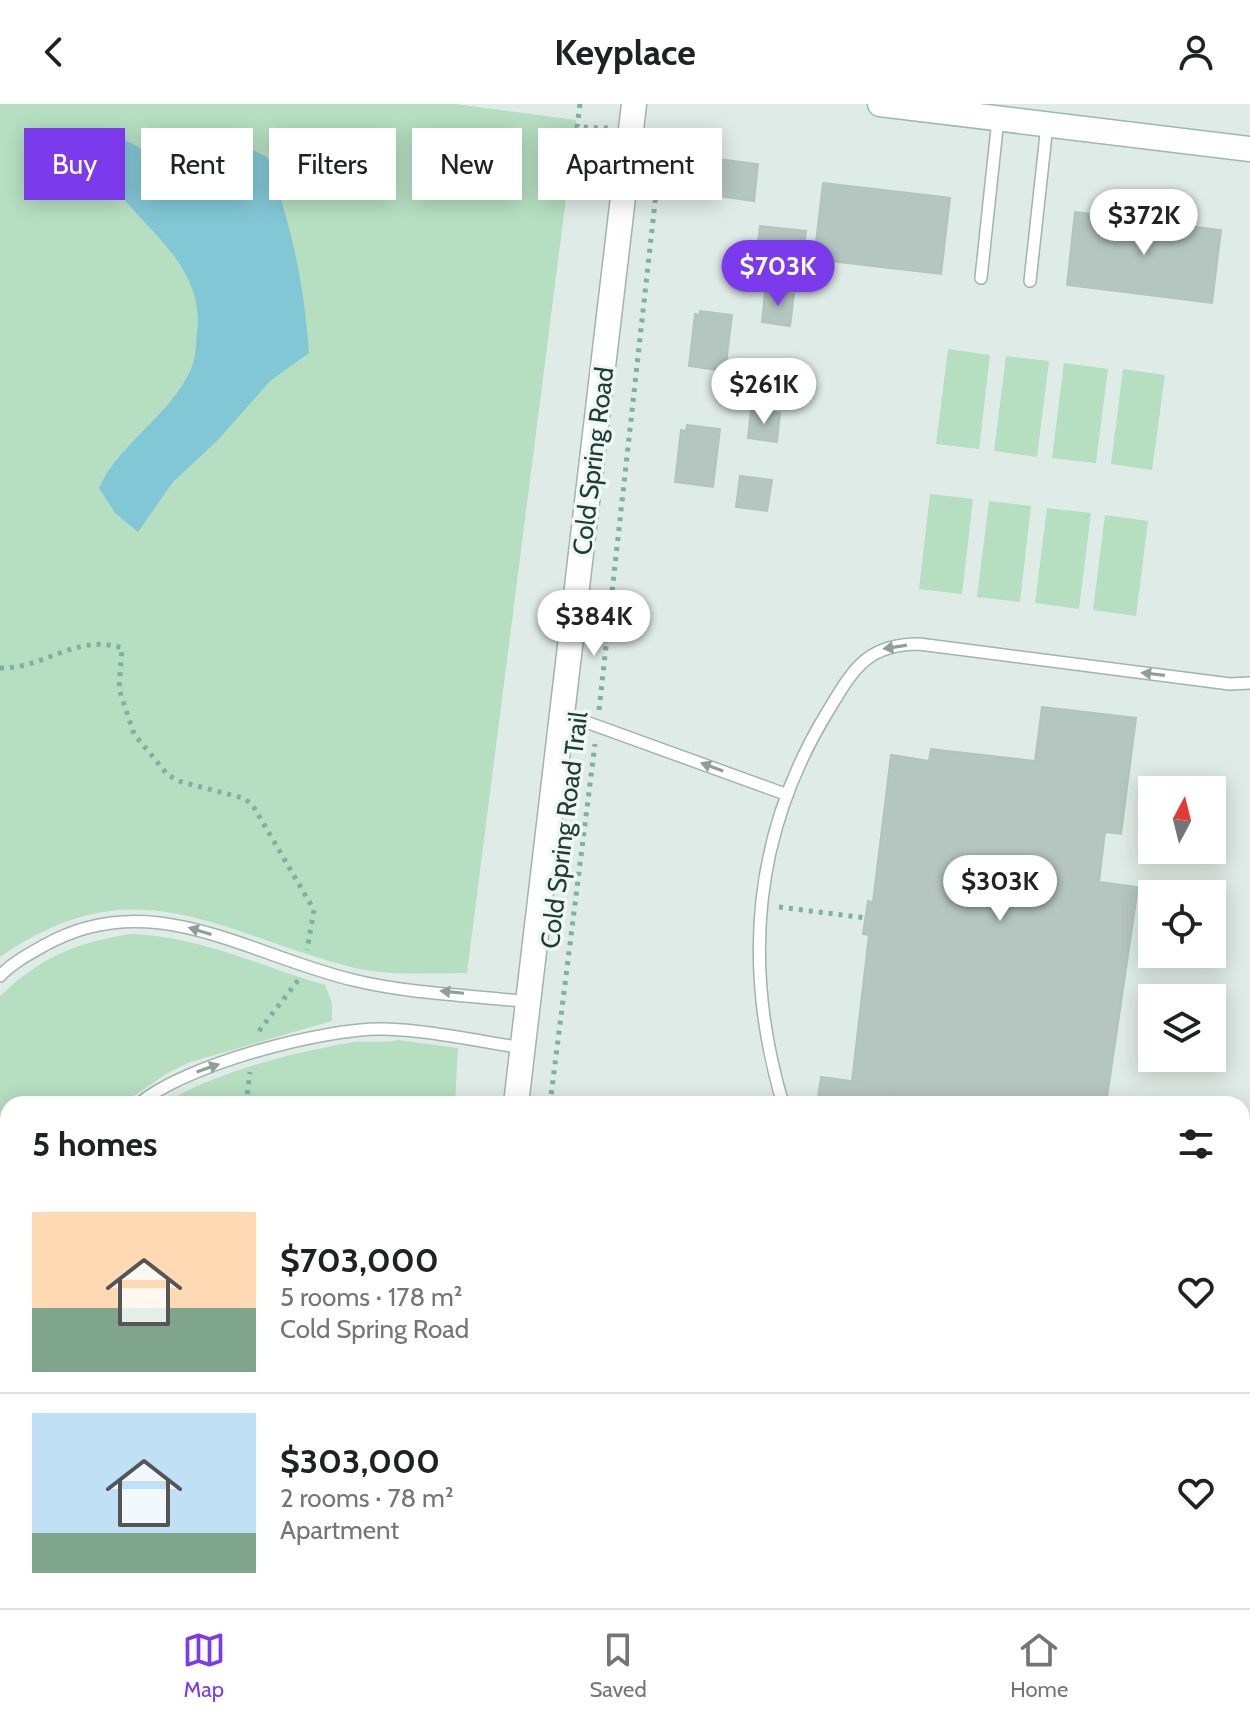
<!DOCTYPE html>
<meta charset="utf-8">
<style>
:root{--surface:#fff;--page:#f2f2f2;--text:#202124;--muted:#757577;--line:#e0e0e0;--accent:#7c3aed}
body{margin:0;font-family:Cabin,sans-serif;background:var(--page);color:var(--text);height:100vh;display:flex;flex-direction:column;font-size:30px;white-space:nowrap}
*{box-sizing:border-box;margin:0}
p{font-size:26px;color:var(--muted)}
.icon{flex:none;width:44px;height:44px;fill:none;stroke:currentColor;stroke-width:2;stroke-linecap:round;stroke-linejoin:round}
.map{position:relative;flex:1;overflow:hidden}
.panel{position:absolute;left:0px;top:992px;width:1250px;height:512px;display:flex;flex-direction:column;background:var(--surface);border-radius:24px 24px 0 0;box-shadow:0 4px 20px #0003}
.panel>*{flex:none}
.guide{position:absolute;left:24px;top:24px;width:800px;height:72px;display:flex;gap:16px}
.needle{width:52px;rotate:7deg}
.tools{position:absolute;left:1138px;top:672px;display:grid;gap:16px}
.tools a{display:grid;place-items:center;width:88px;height:88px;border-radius:0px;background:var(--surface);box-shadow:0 4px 20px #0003;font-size:40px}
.price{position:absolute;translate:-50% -68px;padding:0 18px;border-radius:28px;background:#fff;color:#222;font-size:26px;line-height:52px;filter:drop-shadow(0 2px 4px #0008)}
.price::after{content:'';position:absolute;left:50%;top:48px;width:24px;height:18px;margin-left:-12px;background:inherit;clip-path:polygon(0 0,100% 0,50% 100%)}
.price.selected{background:var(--accent);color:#fff}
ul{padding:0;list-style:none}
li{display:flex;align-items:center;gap:24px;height:200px;padding:0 32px}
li+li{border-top:2px solid var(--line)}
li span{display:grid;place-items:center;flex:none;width:224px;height:160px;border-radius:0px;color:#555}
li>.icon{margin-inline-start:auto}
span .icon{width:96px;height:96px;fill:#fffc;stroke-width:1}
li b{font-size:34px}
h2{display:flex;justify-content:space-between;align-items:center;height:96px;padding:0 32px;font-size:34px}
.chip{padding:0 28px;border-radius:0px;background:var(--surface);box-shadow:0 4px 20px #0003;font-size:28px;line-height:72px}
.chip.selected{background:var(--accent);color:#fff}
header{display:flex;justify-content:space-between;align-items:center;height:104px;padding:0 32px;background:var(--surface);font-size:36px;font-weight:800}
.tab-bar{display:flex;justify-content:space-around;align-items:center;height:112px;border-top:2px solid var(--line);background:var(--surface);font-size:22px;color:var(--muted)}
.tab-bar a{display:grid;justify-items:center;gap:4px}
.tab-bar .selected{color:var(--accent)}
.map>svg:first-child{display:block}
</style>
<header><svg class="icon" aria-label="back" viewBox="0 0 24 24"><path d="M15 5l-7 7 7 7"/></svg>Keyplace<svg class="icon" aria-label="person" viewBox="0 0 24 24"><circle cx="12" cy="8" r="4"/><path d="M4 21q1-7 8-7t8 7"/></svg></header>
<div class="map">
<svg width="1250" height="1504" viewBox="0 0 1250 1504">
<rect width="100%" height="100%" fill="#dfebe6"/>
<g fill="#b6dfc1">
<path d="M 0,0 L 455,0 L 576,16 L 467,869 C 424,869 381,873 340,860 C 206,822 132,763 0,853 Z"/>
<polygon points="948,245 990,251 979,345 936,340"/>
<polygon points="1006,252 1049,257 1037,353 994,347"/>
<polygon points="1064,259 1108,265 1096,359 1052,354"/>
<polygon points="1123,265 1165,271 1152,366 1111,360"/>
<polygon points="930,390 973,395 962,490 919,485"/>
<polygon points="989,397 1031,402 1020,498 977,493"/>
<polygon points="1047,404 1091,409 1079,505 1035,499"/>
<polygon points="1105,411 1148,417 1136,512 1093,506"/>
<path d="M 130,830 C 199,832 260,862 325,881 L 332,899 L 332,917 L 190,958 L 166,970 L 122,1000 L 8,1000 L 8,1427 L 0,1444 L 0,892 C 41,853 75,839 130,830 Z"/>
<path d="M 398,936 L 458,944 L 455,1000 L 163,1000 C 216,968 287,950 348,939 C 364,936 381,940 398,936 Z"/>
<polygon points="8,1485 8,1496 421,1496 420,1504 0,1504 0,1495"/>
<polygon points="864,1496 1140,1496 1139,1504 889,1504 864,1500"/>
</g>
<path fill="#82c7d5" d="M 103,32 C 141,35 157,57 177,87 L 205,91 L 219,40 L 244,42 L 267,53 C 291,120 304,178 309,249 L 270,277 L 218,336 L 173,378 L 138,428 L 115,409 L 99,384 C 120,338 170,312 191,265 C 196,254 196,240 197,229 C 207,146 115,114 94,44 Z"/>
<g fill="#b4c6bf" stroke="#b1c5bd" stroke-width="2">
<polygon points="709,54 758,60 754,97 704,90"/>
<polygon points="823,79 950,94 941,170 814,155"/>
<polygon points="1075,108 1221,126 1212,199 1067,181"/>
<polygon points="760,122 806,127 802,159 756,154"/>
<polygon points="765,187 794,190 790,222 762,218"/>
<polygon points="700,207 732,211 725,267 689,262 695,210 700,211"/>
<polygon points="751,305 780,309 777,338 748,334"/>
<polygon points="687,321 720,325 713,383 675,378 681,326 686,327"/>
<polygon points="740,372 772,376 767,407 736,403"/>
<polygon points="1042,603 1136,614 1121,730 1105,728 1099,778 1138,783 1106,1000 943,1000 887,993 889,982 852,977 869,831 863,830 868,797 873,798 891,651 929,657 931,645 1035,657"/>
<polygon points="821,973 889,982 887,993 943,1000 817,1000"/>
<polygon points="1242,1303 1250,1304 1250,1376 1246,1376 1245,1385 1242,1385"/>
<polygon points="592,1496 643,1496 642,1504 591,1504"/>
</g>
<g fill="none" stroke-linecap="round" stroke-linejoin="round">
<g stroke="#a2b3ad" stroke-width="14">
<g id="service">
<polyline points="981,174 998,15"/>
<polyline points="1030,177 1047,21"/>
<polyline points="564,610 785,690"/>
<path d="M 0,872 C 12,859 29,850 45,841 C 151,781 248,851 353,876 C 410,890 471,891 528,898"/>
<path d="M 139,1000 C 184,961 323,924 383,925 C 429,926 477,937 523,944"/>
<path d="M 783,1000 C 742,862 752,731 828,607 C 853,566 866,540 919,540 L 1230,580 L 1250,579"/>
<polyline points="1242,1200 1243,1191"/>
<polyline points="1242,1281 1250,1282"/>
<polyline points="0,1469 8,1455"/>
</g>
</g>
<g stroke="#a2b3ad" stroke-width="27">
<g id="tertiary">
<polyline points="516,1000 634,0"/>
<polyline points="457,1504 458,1496"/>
</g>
</g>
<g stroke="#9db8af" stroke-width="27">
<polyline id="secondary" points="880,0 1250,45"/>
</g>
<g stroke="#7db2a2" stroke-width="5" stroke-dasharray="4 6" stroke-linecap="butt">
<polyline points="580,0 577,23 608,24"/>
<path d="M 0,564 C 44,565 77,529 122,544 L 119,585 L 134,630 L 167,670 L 178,677 L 243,694 L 252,700 L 314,806 L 307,846"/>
<polyline points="599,606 661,44 654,40"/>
<polyline points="779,803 866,814"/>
<polyline points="259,927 299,875"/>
<polyline points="246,1000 250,968"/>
<polyline points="550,1000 595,640"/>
<polyline points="1242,1234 1250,1235"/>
<polyline points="193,1504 200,1496"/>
<polyline points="847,1504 848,1496"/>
</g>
<use href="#service" stroke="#fff" stroke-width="11"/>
<use href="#tertiary" stroke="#fff" stroke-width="24"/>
<use href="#secondary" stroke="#fff" stroke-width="24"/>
</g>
<defs><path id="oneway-solid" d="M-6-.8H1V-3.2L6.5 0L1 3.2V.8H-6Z" transform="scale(2)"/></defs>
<g fill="#8f9e9a">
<use href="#oneway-solid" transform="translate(895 543) rotate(171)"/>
<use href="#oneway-solid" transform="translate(1153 570) rotate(-173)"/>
<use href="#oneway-solid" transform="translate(712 663) rotate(-160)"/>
<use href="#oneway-solid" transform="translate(200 827) rotate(-163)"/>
<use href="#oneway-solid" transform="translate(452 888) rotate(-174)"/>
<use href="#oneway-solid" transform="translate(208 964) rotate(-19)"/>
</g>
<g text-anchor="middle" stroke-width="7" stroke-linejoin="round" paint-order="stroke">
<g font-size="26" fill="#1f3c35" stroke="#eff8f4">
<text transform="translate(593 357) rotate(-83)" y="9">Cold Spring Road</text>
<text transform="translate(564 726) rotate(-83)" y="9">Cold Spring Road Trail</text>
</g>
</g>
</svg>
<div class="tools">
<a><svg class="needle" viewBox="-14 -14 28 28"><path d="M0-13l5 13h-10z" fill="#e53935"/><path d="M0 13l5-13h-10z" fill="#757577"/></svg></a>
<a><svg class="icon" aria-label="locate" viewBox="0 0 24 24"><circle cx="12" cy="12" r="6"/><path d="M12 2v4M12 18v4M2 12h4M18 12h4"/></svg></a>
<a><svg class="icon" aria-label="layers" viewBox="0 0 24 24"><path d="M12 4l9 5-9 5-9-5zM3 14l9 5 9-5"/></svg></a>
</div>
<b class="price" style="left:1144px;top:153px">$372K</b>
<b class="price selected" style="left:778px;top:204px">$703K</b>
<b class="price" style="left:764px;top:322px">$261K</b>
<b class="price" style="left:594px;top:554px">$384K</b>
<b class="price" style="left:1000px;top:819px">$303K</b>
<div class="guide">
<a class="chip selected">Buy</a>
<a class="chip">Rent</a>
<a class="chip">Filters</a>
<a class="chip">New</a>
<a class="chip">Apartment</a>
</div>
<section class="panel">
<h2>5 homes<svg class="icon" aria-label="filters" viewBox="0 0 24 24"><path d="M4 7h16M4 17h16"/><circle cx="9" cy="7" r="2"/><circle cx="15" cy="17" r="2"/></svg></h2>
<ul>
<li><span style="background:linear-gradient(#ffd9b3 60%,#7fa58c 0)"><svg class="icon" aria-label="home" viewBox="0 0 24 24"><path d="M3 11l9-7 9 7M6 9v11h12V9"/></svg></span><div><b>$703,000</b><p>5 rooms · 178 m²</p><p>Cold Spring Road</p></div><svg class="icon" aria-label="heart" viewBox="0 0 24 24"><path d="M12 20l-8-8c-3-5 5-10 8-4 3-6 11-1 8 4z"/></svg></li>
<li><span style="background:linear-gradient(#bfe0f5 75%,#7fa58c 0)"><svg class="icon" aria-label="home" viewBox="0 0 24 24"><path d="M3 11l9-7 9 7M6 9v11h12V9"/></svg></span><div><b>$303,000</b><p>2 rooms · 78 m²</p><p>Apartment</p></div><svg class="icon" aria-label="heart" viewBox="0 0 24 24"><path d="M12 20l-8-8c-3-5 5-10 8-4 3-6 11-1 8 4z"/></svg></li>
</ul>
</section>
</div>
<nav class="tab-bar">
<a class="selected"><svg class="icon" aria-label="map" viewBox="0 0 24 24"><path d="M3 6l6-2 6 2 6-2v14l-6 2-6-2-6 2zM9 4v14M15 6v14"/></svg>Map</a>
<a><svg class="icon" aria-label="saved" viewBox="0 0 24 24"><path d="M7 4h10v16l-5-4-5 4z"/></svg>Saved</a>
<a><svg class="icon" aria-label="home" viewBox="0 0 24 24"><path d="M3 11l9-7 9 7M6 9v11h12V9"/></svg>Home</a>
</nav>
